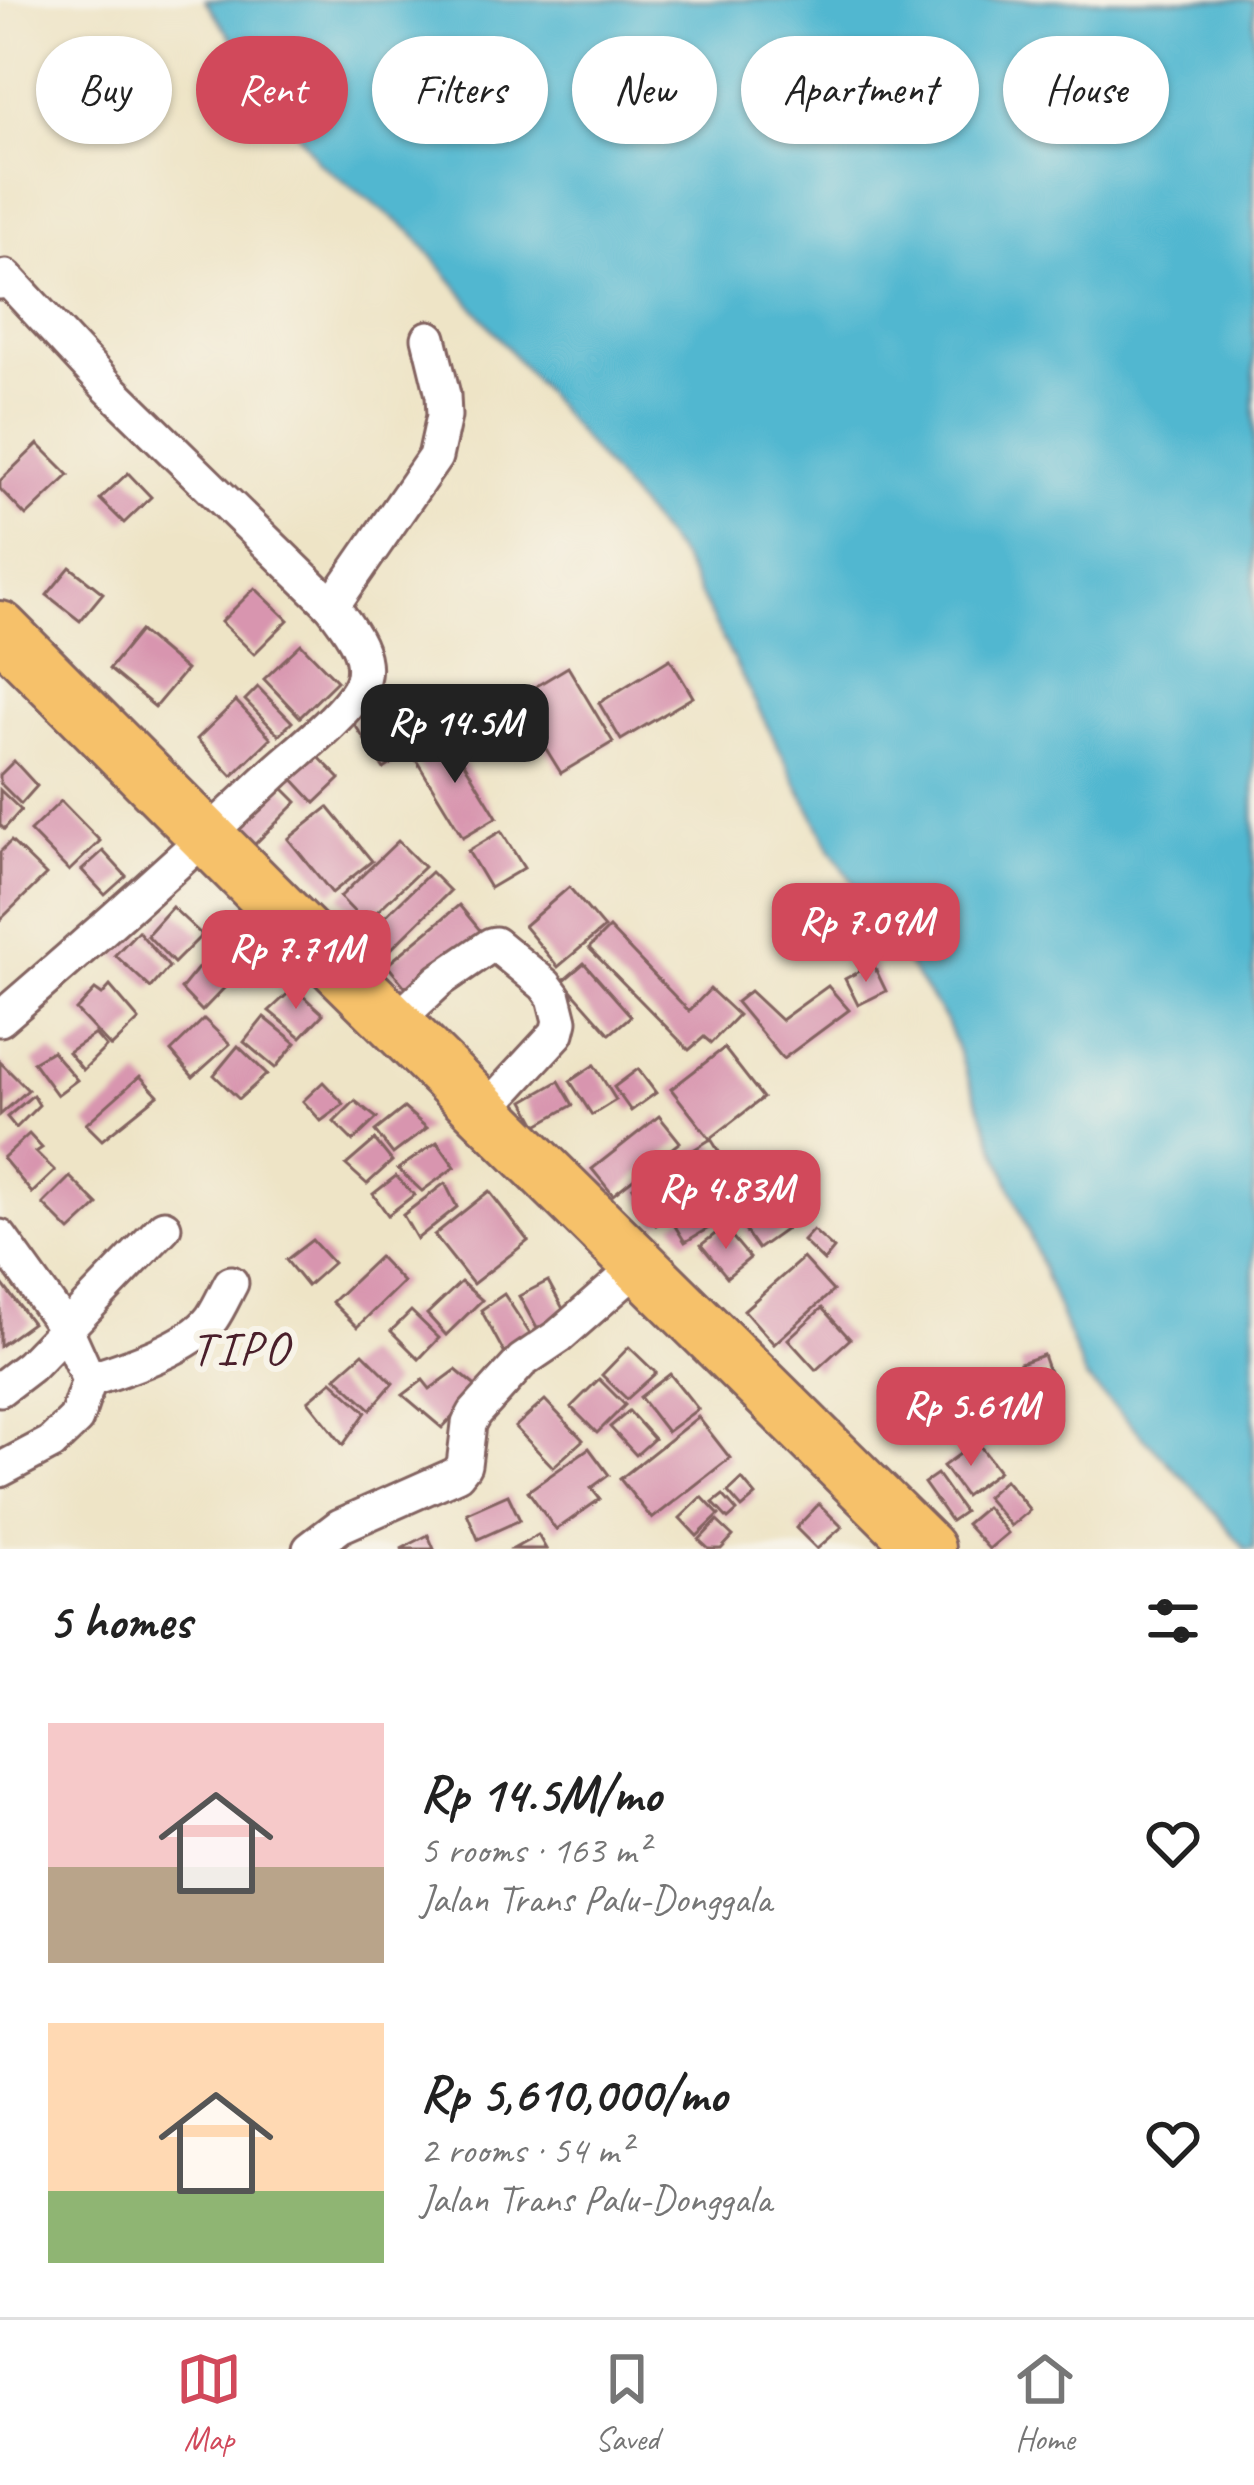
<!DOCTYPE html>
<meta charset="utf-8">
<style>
:root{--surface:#fff;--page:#f2f2f2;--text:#222;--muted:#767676;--line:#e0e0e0;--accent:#d1495b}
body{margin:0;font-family:Caveat,sans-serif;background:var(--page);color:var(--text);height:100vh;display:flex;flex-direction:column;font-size:45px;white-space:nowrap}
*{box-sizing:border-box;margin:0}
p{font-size:39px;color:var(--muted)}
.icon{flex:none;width:66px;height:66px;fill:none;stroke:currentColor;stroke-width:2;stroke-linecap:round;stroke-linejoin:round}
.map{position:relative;height:1549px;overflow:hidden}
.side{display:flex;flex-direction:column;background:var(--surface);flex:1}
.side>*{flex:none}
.guide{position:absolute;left:36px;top:36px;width:1182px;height:108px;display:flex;gap:24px}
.price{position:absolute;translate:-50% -102px;padding:0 27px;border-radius:24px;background:var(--accent);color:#fff;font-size:39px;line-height:78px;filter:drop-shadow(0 3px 6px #0008)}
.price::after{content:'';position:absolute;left:50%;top:72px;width:36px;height:27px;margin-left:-18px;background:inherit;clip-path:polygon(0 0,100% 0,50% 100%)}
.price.current{background:#222;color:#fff}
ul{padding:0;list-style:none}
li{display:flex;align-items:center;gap:36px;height:300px;padding:0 48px}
li span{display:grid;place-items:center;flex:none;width:336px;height:240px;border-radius:0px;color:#555}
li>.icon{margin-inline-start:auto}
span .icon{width:144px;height:144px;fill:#fffc;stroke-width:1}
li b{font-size:51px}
h2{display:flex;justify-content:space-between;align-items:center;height:144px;padding:0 48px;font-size:51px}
.tag{padding:0 42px;border-radius:54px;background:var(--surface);box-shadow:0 3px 9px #0004;font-size:42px;line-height:108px}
.tag.current{background:var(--accent);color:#fff}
.menu{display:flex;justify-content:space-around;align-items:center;height:168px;border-top:3px solid var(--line);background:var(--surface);font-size:33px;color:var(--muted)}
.menu a{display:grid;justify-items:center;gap:6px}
.menu .current{color:var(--accent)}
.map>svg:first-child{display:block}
</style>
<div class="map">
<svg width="1254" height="1549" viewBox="0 0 1254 1549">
<rect width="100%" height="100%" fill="#f7f3e8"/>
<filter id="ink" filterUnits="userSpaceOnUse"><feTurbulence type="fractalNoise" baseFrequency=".00833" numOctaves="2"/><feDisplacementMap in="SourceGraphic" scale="24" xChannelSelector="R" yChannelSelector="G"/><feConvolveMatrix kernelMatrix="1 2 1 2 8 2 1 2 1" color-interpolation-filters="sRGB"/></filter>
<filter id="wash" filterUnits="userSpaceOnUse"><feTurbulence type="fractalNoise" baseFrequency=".004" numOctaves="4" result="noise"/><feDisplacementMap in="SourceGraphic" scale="48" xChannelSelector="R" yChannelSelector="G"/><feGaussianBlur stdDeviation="2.7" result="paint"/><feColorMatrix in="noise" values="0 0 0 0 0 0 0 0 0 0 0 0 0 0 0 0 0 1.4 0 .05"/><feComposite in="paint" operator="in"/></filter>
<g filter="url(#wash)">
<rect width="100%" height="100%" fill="#eee4c6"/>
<polygon fill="#51b7d0" stroke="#4e6b7e" stroke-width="3" points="205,0 1254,0 1254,1549 1245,1549 1202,1497 1085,1377 946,1021 831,850 681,558 412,232 318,162"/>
<g id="blocks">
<g fill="#d895af">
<polygon points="38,444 69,475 26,516 0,489 0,481"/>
<polygon points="128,473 151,497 124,523 100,499"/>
<polygon points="70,567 103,593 80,621 47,595"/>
<polygon points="255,588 288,620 254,654 221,622"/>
<polygon points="140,631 186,670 155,707 109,669"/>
<polygon points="301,644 337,681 300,717 264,679"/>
<polygon points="670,659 693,697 621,740 599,703"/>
<polygon points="568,667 613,742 561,773 515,699"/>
<polygon points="258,687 292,722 279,735 245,700"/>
<polygon points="389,697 421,744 384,769 353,722"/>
<polygon points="236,701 271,738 232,776 197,739"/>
<polygon points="447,735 497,817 463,837 413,755"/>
<polygon points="312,750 340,779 315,803 288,774"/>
<polygon points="14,761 37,786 21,804 0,783 0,775"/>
<polygon points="274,779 297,802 250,849 227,825"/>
<polygon points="0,790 21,810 4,829 0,825"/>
<polygon points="61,801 100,841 69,871 30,831"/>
<polygon points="328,807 372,861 332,893 288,839"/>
<polygon points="501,831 524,868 490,888 468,851"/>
<polygon points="11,841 46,875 0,920 0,852"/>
<polygon points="398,841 424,867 365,923 340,897"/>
<polygon points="103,851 126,876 105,895 82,870"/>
<polygon points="431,872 450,891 389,951 370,931"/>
<polygon points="569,887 604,928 558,967 524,926"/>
<polygon points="459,905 484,935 411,994 387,965"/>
<polygon points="172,907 202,935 174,963 147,935"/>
<polygon points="609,928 689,1011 710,989 738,1015 711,1043 704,1037 689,1050 589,948"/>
<polygon points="138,931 169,967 151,988 115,955"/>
<polygon points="203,962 227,985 202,1011 181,989"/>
<polygon points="584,963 631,1016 610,1034 563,981"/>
<polygon points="873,964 886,991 858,1005 845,979"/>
<polygon points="110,986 139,1020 111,1047 76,1010 95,990 102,995"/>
<polygon points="828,986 849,1010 783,1059 736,1002 750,991 781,1020"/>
<polygon points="294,988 323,1014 301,1037 269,1011"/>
<polygon points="264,1017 296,1043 275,1068 244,1042"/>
<polygon points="204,1019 230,1044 193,1077 171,1051"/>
<polygon points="95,1034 106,1047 83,1070 68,1052"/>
<polygon points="238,1046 267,1074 239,1099 214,1075"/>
<polygon points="724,1048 763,1098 710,1139 671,1089"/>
<polygon points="52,1051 77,1080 57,1095 33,1062"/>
<polygon points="0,1062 28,1090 0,1115"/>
<polygon points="594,1065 616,1100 592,1115 570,1081"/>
<polygon points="638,1069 656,1093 631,1111 614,1087"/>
<polygon points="140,1076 158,1095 102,1140 86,1124"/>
<polygon points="559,1081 573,1105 537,1125 524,1101"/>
<polygon points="323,1082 344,1104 321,1121 303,1101"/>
<polygon points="33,1095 39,1105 16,1128 7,1117"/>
<polygon points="355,1101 377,1118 353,1141 334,1122"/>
<polygon points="404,1108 427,1128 393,1154 375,1131"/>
<polygon points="659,1116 680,1142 613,1195 592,1169"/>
<polygon points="29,1134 42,1148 36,1152 55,1171 32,1193 3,1158"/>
<polygon points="711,1139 735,1177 656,1225 633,1187"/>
<polygon points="375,1140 392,1161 367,1184 346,1165"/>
<polygon points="437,1142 455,1167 422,1191 398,1169"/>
<polygon points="396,1176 414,1195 388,1215 373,1194"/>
<polygon points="70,1177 98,1205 70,1231 43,1204"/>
<polygon points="742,1181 754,1201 685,1242 673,1223"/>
<polygon points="445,1183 457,1207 417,1239 403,1215"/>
<polygon points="489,1191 528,1241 473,1284 434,1235"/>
<polygon points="777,1196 796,1222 758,1249 739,1222"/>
<polygon points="724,1227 750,1258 727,1277 701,1245"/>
<polygon points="813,1230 834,1249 824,1261 803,1241"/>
<polygon points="312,1240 333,1263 307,1286 286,1260"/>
<polygon points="379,1257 403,1282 357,1327 332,1302"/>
<polygon points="803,1258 833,1291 774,1344 744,1310"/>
<polygon points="0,1281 32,1323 0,1346"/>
<polygon points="548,1281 568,1318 543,1339 519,1296"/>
<polygon points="461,1282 482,1300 446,1335 427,1314"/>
<polygon points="504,1294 536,1343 508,1360 481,1310"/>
<polygon points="822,1308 850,1339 816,1370 788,1339"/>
<polygon points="411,1311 439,1338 419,1359 391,1331"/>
<polygon points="629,1347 656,1373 627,1399 602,1375"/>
<polygon points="363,1353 393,1383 371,1409 336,1377"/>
<polygon points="1043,1355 1049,1372 1025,1379 1020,1363"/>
<polygon points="456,1370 479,1389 442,1428 403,1395 423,1380 430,1389"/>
<polygon points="670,1374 698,1409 667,1432 640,1397"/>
<polygon points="599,1379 625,1405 597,1433 571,1407"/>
<polygon points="332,1381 366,1412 343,1445 308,1401"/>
<polygon points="545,1400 583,1440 553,1467 515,1427"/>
<polygon points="629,1411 654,1439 636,1455 610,1427"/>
<polygon points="698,1417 730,1458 652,1519 620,1479"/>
<polygon points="977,1442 999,1471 965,1496 943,1466"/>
<polygon points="589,1448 609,1475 591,1488 600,1499 556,1530 528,1491"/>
<polygon points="937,1474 964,1512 951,1521 924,1483"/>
<polygon points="742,1479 756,1496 742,1508 728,1492"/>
<polygon points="1005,1480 1030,1510 1011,1526 986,1497"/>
<polygon points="508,1495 520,1520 478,1539 467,1513"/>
<polygon points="723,1495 737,1511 728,1519 713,1503"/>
<polygon points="702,1497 719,1515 697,1536 680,1518"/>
<polygon points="819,1504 842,1527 817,1549 796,1528"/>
<polygon points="986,1507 1008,1533 989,1549 966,1524"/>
<polygon points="717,1521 733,1536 721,1549 709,1549 699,1540"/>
<polygon points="428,1535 434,1549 401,1549"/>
<polygon points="538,1535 546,1549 513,1549"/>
</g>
</g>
</g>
<g filter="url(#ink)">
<use href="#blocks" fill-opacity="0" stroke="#836461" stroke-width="3"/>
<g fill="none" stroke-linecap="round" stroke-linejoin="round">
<g stroke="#836461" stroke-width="39">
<g id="minor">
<path d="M 0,282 L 6,277 L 109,388 L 332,606 C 347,627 370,652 362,680 C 355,707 297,752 274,773 C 185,857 93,939 0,1019"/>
<polyline points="332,606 435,457 444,416 443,395 429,338"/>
<polyline points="394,1023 440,980 491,945 495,944 545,985 554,997 560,1021 557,1033 484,1112"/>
<polyline points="0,1237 66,1329 30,1366 0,1389"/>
<path d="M 89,1380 C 123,1369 190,1348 212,1318 C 219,1308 225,1294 231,1283"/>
<polyline points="0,1470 51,1443 76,1419 89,1380 66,1329 164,1227"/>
<polyline points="310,1549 340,1526 457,1474 464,1465 469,1424 475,1413 522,1361 559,1336 639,1266"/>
</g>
</g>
<g stroke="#836461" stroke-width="60">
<polyline id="trunk" points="0,629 289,919 927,1549"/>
</g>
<use href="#minor" stroke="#fff" stroke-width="33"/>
<use href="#trunk" stroke="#f6c16b" stroke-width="54"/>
</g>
</g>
<g text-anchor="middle" stroke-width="12" stroke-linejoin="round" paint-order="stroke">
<g font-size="48" letter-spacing="3" fill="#4a1f2b" stroke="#f7f3e8">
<text x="241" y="1364">TIPO</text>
</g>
</g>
</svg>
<b class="price current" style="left:455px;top:786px">Rp 14.5M</b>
<b class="price" style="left:866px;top:985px">Rp 7.09M</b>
<b class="price" style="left:296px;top:1012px">Rp 7.71M</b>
<b class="price" style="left:726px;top:1252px">Rp 4.83M</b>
<b class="price" style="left:971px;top:1469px">Rp 5.61M</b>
<div class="guide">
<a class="tag">Buy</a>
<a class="tag current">Rent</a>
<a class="tag">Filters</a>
<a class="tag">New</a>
<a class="tag">Apartment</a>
<a class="tag">House</a>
</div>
</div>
<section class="side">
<h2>5 homes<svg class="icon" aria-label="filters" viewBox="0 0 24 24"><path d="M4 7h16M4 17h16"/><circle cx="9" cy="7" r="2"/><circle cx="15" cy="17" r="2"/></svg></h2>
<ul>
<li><span style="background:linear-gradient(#f6c9c9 60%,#b9a48a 0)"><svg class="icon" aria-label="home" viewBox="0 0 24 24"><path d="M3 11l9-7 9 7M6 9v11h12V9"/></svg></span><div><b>Rp 14.5M/mo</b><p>5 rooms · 163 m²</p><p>Jalan Trans Palu-Donggala</p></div><svg class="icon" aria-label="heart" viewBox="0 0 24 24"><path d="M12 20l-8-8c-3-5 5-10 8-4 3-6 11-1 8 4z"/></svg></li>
<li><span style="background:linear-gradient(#ffd9b3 70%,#8fb573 0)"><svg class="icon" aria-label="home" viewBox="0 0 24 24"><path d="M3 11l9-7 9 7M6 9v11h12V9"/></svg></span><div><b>Rp 5,610,000/mo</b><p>2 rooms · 54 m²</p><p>Jalan Trans Palu-Donggala</p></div><svg class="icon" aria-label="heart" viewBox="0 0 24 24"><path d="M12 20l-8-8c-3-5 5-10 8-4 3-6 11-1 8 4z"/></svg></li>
</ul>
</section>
<nav class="menu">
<a class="current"><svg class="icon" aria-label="map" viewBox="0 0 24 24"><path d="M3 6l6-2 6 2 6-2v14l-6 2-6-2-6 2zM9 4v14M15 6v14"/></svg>Map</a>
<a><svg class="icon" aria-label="saved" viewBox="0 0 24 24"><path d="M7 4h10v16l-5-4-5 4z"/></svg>Saved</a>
<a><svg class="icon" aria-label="home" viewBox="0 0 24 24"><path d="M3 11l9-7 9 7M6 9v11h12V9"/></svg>Home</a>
</nav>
